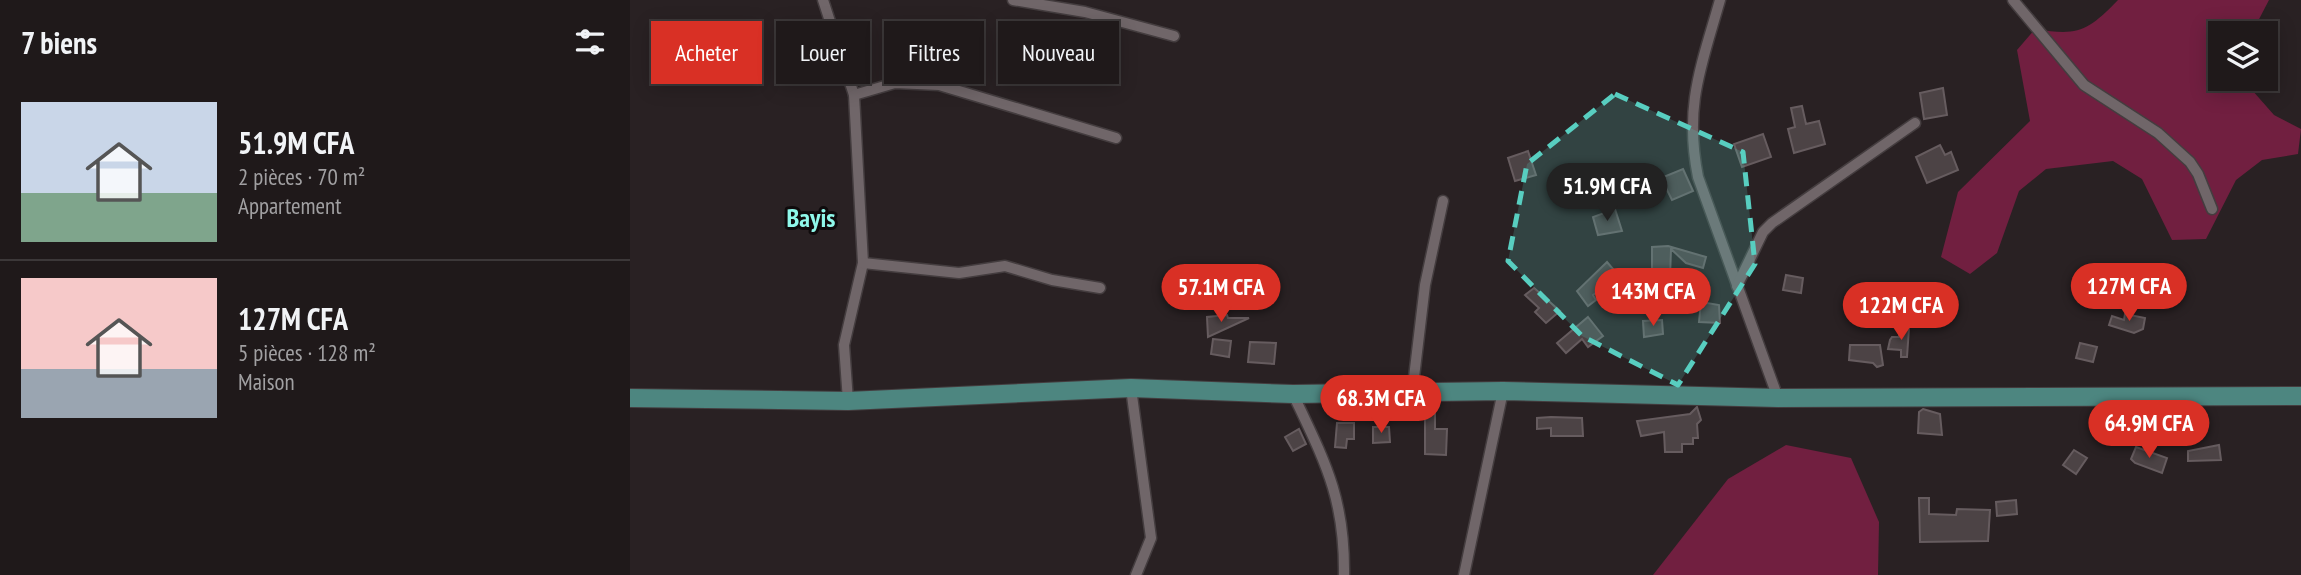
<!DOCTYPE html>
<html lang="fr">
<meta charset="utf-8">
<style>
:root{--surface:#1f191a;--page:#272223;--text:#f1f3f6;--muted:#a1a0a2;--line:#3c3839;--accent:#d93025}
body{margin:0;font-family:"PT Sans Narrow",sans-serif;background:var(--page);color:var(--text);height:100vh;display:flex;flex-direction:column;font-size:26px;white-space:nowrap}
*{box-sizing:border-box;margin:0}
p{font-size:23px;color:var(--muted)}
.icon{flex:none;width:38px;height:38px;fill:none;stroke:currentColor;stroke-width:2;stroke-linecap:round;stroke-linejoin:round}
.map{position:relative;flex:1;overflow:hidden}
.side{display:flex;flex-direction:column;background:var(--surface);width:630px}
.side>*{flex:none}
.top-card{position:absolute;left:21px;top:21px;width:665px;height:63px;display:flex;gap:14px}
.controls{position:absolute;left:1578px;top:21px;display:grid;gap:14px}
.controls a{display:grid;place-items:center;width:70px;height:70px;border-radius:0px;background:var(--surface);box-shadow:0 4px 18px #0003,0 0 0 2px var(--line);font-size:35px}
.price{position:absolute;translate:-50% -60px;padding:0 16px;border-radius:24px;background:var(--accent);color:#fff;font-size:23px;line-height:46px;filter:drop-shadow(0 2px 4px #0008)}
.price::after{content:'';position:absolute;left:50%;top:42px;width:21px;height:16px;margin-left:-10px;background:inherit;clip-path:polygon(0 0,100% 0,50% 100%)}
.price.on{background:#222;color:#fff}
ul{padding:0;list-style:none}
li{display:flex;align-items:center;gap:21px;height:175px;padding:0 21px}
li+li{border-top:2px solid var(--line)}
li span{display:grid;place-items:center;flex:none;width:196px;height:140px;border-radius:0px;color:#555}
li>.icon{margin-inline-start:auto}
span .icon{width:84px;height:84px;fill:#fffc;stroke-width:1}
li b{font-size:30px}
h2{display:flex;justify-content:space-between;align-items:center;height:84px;padding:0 21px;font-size:30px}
.tag{padding:0 24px;border-radius:0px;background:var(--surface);box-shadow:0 4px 18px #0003,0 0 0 2px var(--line);font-size:24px;line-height:63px}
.tag.on{background:var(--accent);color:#fff}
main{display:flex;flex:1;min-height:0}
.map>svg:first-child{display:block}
</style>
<main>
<section class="side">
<h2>7 biens<svg class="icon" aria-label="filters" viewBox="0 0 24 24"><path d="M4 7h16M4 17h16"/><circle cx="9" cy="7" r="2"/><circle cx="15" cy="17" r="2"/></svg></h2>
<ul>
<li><span style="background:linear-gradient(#c9d6e8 65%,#7fa58c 0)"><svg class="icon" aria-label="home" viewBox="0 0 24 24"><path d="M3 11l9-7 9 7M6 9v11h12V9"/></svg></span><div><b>51.9M CFA</b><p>2 pièces · 70 m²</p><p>Appartement</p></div></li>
<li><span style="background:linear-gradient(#f6c9c9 65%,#9aa5b1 0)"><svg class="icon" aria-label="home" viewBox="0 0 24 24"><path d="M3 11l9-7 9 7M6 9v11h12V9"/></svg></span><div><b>127M CFA</b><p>5 pièces · 128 m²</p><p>Maison</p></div></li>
</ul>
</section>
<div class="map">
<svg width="1671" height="575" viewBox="0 0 1671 575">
<rect width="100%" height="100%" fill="#292123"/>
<g fill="#711f40">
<path d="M 1488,0 L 1639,0 L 1626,25 L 1625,33 L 1591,33 L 1591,79 L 1623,79 L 1622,90 L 1644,115 L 1671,129 L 1668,154 L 1632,160 L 1606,180 L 1576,239 L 1542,240 L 1512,179 L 1483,161 L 1416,169 L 1389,191 L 1367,253 L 1340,274 L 1311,257 L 1328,192 L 1400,121 L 1387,50 L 1405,29 C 1448,36 1457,32 1488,0 Z"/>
<polygon points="1156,445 1221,458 1249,522 1248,575 1023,575 1098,479"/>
</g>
<g fill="#4c4345" stroke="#665c5f" stroke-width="2">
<polygon points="1313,88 1317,115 1294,119 1290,93"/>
<polygon points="1172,106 1176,124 1189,121 1195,144 1164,153 1158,129 1165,127 1161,108"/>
<polygon points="1133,134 1141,157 1112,167 1104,144"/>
<polygon points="1310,145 1315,155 1321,152 1328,170 1297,183 1286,157"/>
<polygon points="898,151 906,175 885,181 878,158"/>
<polygon points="1053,169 1063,191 1042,200 1031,178"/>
<polygon points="985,209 992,231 968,235 963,217"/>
<polygon points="1038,246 1076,257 1073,268 1056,263 1041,249 1040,278 1022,278 1022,247"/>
<polygon points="977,262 989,276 963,295 966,300 958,306 947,291"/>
<polygon points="1156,275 1173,278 1171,293 1153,290"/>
<polygon points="904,288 930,311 916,323 905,312 909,308 895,295"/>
<polygon points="1225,295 1245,296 1245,313 1224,312"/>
<polygon points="1071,302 1089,305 1090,323 1069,322"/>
<polygon points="1495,314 1515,318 1513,329 1504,333 1479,325 1482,316 1494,320"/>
<polygon points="597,315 598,318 619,318 578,337 577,317"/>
<polygon points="958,317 973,336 958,347 952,339 936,353 927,343"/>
<polygon points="1032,320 1033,334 1014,337 1013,321"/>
<polygon points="1279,328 1277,357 1271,357 1271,350 1258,349 1260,340 1262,337 1269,337 1269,329"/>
<polygon points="583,339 601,341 599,357 581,354"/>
<polygon points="620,342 646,343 644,364 618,362"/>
<polygon points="1450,343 1467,347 1463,362 1446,358"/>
<polygon points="1220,345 1250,345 1253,365 1247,367 1243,363 1219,360"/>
<polygon points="1067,407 1071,420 1067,424 1068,438 1063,438 1063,444 1052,444 1052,452 1035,452 1034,432 1011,436 1007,421 1060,414"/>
<polygon points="1293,409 1310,414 1312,435 1288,433 1289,412"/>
<polygon points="795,412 805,413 805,429 817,429 816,455 795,454"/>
<polygon points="921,417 952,418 953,436 921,436 921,428 907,429 907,418"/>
<polygon points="707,423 724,423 724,439 717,439 716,448 705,447"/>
<polygon points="743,427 759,427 760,442 743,443"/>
<polygon points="669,429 676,444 663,451 655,437"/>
<polygon points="1589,445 1591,460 1558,461 1558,451"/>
<polygon points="1506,447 1537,458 1532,473 1505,463 1501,459"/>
<polygon points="1444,450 1457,458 1446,474 1433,465"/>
<polygon points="1289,498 1299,498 1299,514 1326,515 1327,509 1360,510 1358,541 1290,542"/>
<polygon points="1386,500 1387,514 1367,516 1366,502"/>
</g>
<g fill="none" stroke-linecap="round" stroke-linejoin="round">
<g stroke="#443d3f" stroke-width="13">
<g id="minor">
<polyline points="193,0 224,95 233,263 214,345 218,401"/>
<polyline points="383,0 455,12 544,36"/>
<path d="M 1090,0 C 1071,67 1054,106 1068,177 L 1148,398"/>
<polyline points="1383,0 1454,85 1528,133 1560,162 1568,174 1582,209"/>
<polyline points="224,95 265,83 309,85 486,138"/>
<polyline points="233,263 329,273 375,266 422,280 470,288"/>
<polyline points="1107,286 1133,232 1142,223 1285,123"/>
<polyline points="501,388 521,538 506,575"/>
<path d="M 663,394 C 695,462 715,498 714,575"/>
<polyline points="782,394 795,285 813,201"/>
<polyline points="834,575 873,391"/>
</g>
</g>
<g stroke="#443d3f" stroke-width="20">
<polyline id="primary" points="0,398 218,401 501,388 663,394 873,391 1148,398 1671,396"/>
</g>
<use href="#minor" stroke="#706669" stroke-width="10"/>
<use href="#primary" stroke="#4d8680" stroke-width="18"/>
</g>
<path fill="#58cec0" fill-opacity="0.2" stroke="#58cec0" stroke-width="5" stroke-dasharray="14 9" stroke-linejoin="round" d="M 985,94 L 1113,152 L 1125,264 L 1048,385 L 952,336 L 878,261 L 897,164 Z"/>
<g text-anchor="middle" stroke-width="6" stroke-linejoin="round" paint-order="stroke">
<g font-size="26" font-weight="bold" fill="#8ff8ea" stroke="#0f0b0c">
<text x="181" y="227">Bayis</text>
</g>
</g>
</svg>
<div class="controls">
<a><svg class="icon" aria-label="layers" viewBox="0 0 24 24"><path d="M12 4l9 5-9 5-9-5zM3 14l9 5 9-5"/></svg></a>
</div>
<b class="price on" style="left:977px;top:223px">51.9M CFA</b>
<b class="price" style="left:1499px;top:323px">127M CFA</b>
<b class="price" style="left:591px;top:324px">57.1M CFA</b>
<b class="price" style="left:1023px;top:328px">143M CFA</b>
<b class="price" style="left:1271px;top:342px">122M CFA</b>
<b class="price" style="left:751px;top:435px">68.3M CFA</b>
<b class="price" style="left:1519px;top:460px">64.9M CFA</b>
<div class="top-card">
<a class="tag on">Acheter</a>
<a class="tag">Louer</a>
<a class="tag">Filtres</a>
<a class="tag">Nouveau</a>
</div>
</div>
</main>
